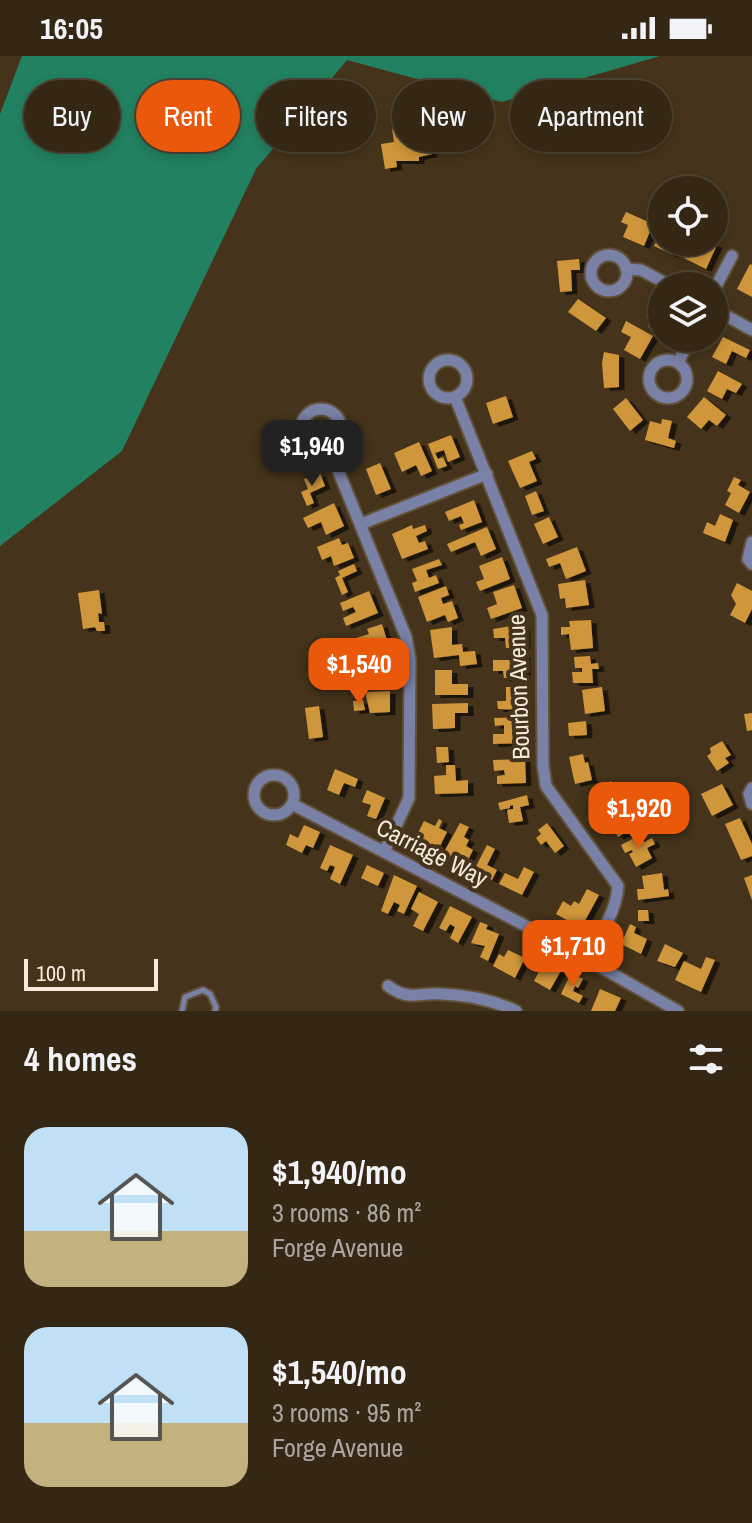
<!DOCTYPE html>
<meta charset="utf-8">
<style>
:root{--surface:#342714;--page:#3f3322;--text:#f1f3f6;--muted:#a9a5a0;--line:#4e4434;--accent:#ea580c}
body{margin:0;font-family:"Archivo Narrow",sans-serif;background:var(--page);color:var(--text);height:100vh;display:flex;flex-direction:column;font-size:30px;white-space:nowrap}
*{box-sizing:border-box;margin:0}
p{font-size:26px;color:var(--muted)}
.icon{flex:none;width:44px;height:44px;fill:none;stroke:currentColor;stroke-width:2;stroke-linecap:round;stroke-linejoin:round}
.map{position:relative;height:955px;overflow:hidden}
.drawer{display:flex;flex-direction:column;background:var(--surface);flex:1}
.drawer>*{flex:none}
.guide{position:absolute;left:24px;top:24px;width:704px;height:72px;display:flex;gap:16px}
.fabs{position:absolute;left:648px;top:120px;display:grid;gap:16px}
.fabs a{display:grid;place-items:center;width:80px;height:80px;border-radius:50%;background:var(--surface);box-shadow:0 4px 12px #0003,0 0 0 2px var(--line);font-size:40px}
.scale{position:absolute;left:24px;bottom:20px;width:134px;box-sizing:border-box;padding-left:8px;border:4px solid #f5eadc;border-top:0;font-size:22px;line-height:28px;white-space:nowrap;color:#f5eadc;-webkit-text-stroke:6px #45341b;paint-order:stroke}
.price{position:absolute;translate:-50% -68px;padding:0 18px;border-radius:16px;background:var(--accent);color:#fff;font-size:26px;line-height:52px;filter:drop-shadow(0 2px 4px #0008)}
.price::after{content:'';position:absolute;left:50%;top:48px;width:24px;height:18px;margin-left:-12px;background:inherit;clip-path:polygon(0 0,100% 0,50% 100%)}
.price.selected{background:#222;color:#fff}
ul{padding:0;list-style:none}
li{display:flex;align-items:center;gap:24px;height:200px;padding:0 24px}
li span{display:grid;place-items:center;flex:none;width:224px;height:160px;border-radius:24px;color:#555}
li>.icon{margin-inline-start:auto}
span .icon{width:96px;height:96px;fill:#fffc;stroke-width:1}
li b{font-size:34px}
h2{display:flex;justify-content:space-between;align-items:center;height:96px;padding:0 24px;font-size:34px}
.chip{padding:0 28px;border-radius:36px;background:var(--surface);box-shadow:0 4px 12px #0003,0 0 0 2px var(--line);font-size:28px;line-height:72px}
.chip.selected{background:var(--accent);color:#fff}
.status{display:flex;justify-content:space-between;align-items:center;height:56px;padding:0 40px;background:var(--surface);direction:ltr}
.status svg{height:22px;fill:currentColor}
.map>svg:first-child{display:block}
</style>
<div class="status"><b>16:05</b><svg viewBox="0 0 49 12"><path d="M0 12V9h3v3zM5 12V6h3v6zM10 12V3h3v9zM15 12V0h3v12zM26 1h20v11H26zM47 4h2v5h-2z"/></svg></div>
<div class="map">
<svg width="752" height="955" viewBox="0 0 752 955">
<defs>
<filter id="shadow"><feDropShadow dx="5.5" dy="3" stdDeviation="0" flood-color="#0009"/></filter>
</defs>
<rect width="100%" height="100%" fill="#45341b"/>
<polygon fill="#228160" points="22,0 660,0 502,46 347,4 256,113 122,395 0,490 0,58"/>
<g fill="#d0963a" filter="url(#shadow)">
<polygon points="407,71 409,81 429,78 432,98 419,101 419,105 396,105 397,111 385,113 381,88 394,86 392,73"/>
<polygon points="626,156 653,168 644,190 623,181 628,169 621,166"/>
<polygon points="662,173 662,186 685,186 683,191 678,189 673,199 654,190"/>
<polygon points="709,186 717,189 706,213 684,202 689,192 703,199"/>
<polygon points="579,203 580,214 571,214 572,235 560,236 557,205"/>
<polygon points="750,208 752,209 752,241 737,233"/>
<polygon points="578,243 606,262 596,275 568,256"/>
<polygon points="653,245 662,250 662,278 648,271 652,263 646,260"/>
<polygon points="626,265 653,280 640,303 624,294 631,281 621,276"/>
<polygon points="723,281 750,294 746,302 732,295 726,308 712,301"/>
<polygon points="604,296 619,299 619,331 604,332 602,307"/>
<polygon points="718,315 742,328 736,337 727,333 722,343 707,335"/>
<polygon points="506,340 513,361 493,368 486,347"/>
<polygon points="704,341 726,359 717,370 709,364 701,373 687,361"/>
<polygon points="626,342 643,364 630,375 613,353"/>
<polygon points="662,363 672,365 668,382 676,385 674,392 645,384 650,365 661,368"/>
<polygon points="451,379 460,401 448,406 444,394 435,397 438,403 443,401 447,410 438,413 428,388"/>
<polygon points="419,386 432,415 421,420 416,409 402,416 394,397"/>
<polygon points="532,395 536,403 529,406 537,425 520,432 508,405"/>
<polygon points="380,407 391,433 376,439 366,413"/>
<polygon points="320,417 325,430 310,437 314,447 307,450 301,436 308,433 304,423"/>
<polygon points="734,421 741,424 738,429 750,436 739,457 725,449 731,437 727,435"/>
<polygon points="536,435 544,455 532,459 525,440"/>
<polygon points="474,444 482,466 461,474 459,469 464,467 461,460 449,465 445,456"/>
<polygon points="334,447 344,470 326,479 321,466 308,472 303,462"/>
<polygon points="720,458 733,464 725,486 703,477 707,466 715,470"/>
<polygon points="549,461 558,481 543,488 534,468"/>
<polygon points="412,469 413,473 425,469 427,475 416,480 419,487 425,485 428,493 402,503 392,478"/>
<polygon points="487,471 496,493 481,500 475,486 451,496 447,488"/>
<polygon points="339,482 342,489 348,487 354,502 334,510 331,500 322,504 317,491"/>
<polygon points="577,491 586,515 566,523 560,507 549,511 546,503"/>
<polygon points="502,501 510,523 480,535 476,526 484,523 479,510"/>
<polygon points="439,503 442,509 426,514 429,522 436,519 439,527 415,536 412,527 417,525 412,513"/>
<polygon points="354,508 357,515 342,522 348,536 342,539 335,522 340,519 338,515"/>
<polygon points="585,524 589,549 566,552 565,542 560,543 558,528"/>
<polygon points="737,527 752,535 752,553 745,567 730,559 736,548 731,539"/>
<polygon points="514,529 522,552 491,563 487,552 497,548 493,536"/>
<polygon points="446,530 449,539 441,542 443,548 452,545 458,562 448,566 445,559 427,566 418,541"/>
<polygon points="99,534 102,558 98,557 99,566 104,566 105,575 97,575 95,571 83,573 78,537"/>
<polygon points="369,535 378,557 346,570 343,562 356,556 353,551 343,555 340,547"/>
<polygon points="591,564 593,592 571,594 569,578 561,579 561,571 570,571 569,565"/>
<polygon points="382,568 389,591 374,595 371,588 359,592 356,582 369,578 367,573"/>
<polygon points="524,568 525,591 506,592 505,582 494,582 493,573"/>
<polygon points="452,571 452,589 462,588 463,596 475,595 477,608 460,610 459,599 434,602 430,574"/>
<polygon points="511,598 525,599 525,622 504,622 503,615 493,615 493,604 511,604"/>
<polygon points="590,600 591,608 598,607 599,613 592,613 593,627 573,627 572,616 582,616 582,612 575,612 574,601"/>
<polygon points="370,603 389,603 390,626 357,626 357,616 371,616"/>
<polygon points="435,614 452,614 452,628 468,628 468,639 435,639"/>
<polygon points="506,631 524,631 525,654 498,653 497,645 506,645"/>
<polygon points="602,631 605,655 585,658 582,634"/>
<polygon points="390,635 390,656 370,657 365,636"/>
<polygon points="363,644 365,654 354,655 353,645"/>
<polygon points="468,647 468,657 455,657 455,672 433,673 432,648"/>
<polygon points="319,650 323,681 309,683 305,652"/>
<polygon points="752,657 752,674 747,675 744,658"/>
<polygon points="523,661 524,687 493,688 493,678 504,678 504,669 495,670 494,662"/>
<polygon points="586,665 587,679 569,680 568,667"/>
<polygon points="722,685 731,699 725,702 729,707 717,715 707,700 711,697 710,692"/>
<polygon points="436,691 448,691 449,706 437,707"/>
<polygon points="583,698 585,707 588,706 592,724 575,728 569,701"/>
<polygon points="525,703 526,727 497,728 497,720 505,719 504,714 494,715 493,704"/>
<polygon points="446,709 455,709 456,725 468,724 468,737 435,738 434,720 446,719"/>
<polygon points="335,713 358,723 355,731 344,727 339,739 327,734"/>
<polygon points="611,725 615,732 609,735 612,741 619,737 622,743 599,756 594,747 600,744 595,734"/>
<polygon points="722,728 733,749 712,760 701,738"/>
<polygon points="367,734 385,742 376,763 367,760 371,749 362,746"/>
<polygon points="527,739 529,749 520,751 523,765 509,767 507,754 513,753 513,749 510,750 510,752 500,754 498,747"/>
<polygon points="626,744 632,754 627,756 633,766 631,768 633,772 618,781 615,776 620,773 617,768 611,771 608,765 621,757 617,750"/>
<polygon points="740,762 752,788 752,800 741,804 725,768"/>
<polygon points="439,763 442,765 439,772 447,776 439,792 416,781 424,765 435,770"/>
<polygon points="460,767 469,771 464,781 469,784 466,790 473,794 466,808 444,796"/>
<polygon points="547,767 564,790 555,797 546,785 541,789 536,782 541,778 538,774"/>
<polygon points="304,769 320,776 313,792 306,789 302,797 286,789 290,778 298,782"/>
<polygon points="640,779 644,786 652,782 655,788 647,792 652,802 636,811 629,798 633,796 632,794 625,797 621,789"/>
<polygon points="330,789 353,799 340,828 330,823 335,811 330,809 327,815 320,812"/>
<polygon points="487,789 495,793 487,809 497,814 492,824 474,814"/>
<polygon points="367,809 384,817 378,830 361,822"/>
<polygon points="524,811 534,816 522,839 499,828 505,817 518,823"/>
<polygon points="662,817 664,834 668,833 669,840 638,844 637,833 644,833 642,820"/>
<polygon points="394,819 417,830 404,858 397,855 400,849 394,846 388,858 381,855"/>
<polygon points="752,819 752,844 744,822"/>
<polygon points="587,833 599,839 581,872 556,858 563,845 571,850 574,845 579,848"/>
<polygon points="419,836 438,846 423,875 413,870 419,858 411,853"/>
<polygon points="450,850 472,861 458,887 450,882 455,871 450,868 446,875 439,872"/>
<polygon points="638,854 648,854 649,865 638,865"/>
<polygon points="480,866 488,869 486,873 499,878 488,905 480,901 485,890 471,887"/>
<polygon points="630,868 636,871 634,877 647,883 641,898 621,888"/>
<polygon points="665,888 683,897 675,911 657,905"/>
<polygon points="508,894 525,902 515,922 493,910 499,898 504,901"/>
<polygon points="706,901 715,904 701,936 675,924 684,905 701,913"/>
<polygon points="546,902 563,911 550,934 534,925"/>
<polygon points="571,917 583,923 578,932 575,930 573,935 583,940 579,947 561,938"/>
<polygon points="600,933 621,942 615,955 591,955"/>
</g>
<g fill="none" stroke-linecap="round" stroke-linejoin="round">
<g stroke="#61513a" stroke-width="9">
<polyline id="lane" points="182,955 185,941 203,934 210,938 216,951 215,955"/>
</g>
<g stroke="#61513a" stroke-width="15">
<g id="street">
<circle cx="609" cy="217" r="18"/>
<polyline points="626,213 641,214 671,230"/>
<polyline points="714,234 732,200"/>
<polyline points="714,253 752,274"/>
<circle cx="448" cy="323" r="19"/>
<circle cx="668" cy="323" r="19"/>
<polyline points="678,307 690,282"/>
<path d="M 455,341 L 542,559 L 543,709 L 546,730 L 618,830 C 616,858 600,879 584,903"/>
<circle cx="321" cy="373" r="20"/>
<polyline points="329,392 406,581 410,604 409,742 384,796"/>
<polyline points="361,468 487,418"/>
<polyline points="752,486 748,503 752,508"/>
<circle cx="274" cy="739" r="20"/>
<polyline points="752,732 749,738 752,748"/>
<polyline points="292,748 551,883 678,955"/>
<path d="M 388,930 C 410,946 418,936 442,938 C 467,939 493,944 516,955"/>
</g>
</g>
<use href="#lane" stroke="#7a81a6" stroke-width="5"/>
<use href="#street" stroke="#7a81a6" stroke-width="11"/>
</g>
<g text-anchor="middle" stroke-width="8" stroke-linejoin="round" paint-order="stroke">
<g font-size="24" fill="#f5eadc" stroke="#45341b">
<text transform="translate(519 631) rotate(-92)" y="8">Bourbon Avenue</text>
<text transform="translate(432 797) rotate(27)" y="8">Carriage Way</text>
</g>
</g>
</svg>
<div class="fabs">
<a><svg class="icon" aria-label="locate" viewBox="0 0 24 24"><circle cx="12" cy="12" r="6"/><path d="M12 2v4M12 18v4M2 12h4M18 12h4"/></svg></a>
<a><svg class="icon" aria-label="layers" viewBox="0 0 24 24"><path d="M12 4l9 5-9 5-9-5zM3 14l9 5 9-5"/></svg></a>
</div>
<div class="scale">100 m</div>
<b class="price selected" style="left:312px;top:432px">$1,940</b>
<b class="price" style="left:359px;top:650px">$1,540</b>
<b class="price" style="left:639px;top:794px">$1,920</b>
<b class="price" style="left:573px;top:932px">$1,710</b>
<div class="guide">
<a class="chip">Buy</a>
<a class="chip selected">Rent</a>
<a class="chip">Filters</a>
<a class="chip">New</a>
<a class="chip">Apartment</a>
</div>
</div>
<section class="drawer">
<h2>4 homes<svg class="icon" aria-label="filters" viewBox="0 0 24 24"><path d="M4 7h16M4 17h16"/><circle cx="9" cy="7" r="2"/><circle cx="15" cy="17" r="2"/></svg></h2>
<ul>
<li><span style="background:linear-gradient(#bfe0f5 65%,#c2b280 0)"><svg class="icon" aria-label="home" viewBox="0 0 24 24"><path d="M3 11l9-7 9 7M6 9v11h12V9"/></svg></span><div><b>$1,940/mo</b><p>3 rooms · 86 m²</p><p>Forge Avenue</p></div></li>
<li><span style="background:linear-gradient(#bfe0f5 60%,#c2b280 0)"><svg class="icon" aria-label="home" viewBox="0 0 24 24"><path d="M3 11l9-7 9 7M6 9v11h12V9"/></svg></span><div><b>$1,540/mo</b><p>3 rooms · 95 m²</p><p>Forge Avenue</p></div></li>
</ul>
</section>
